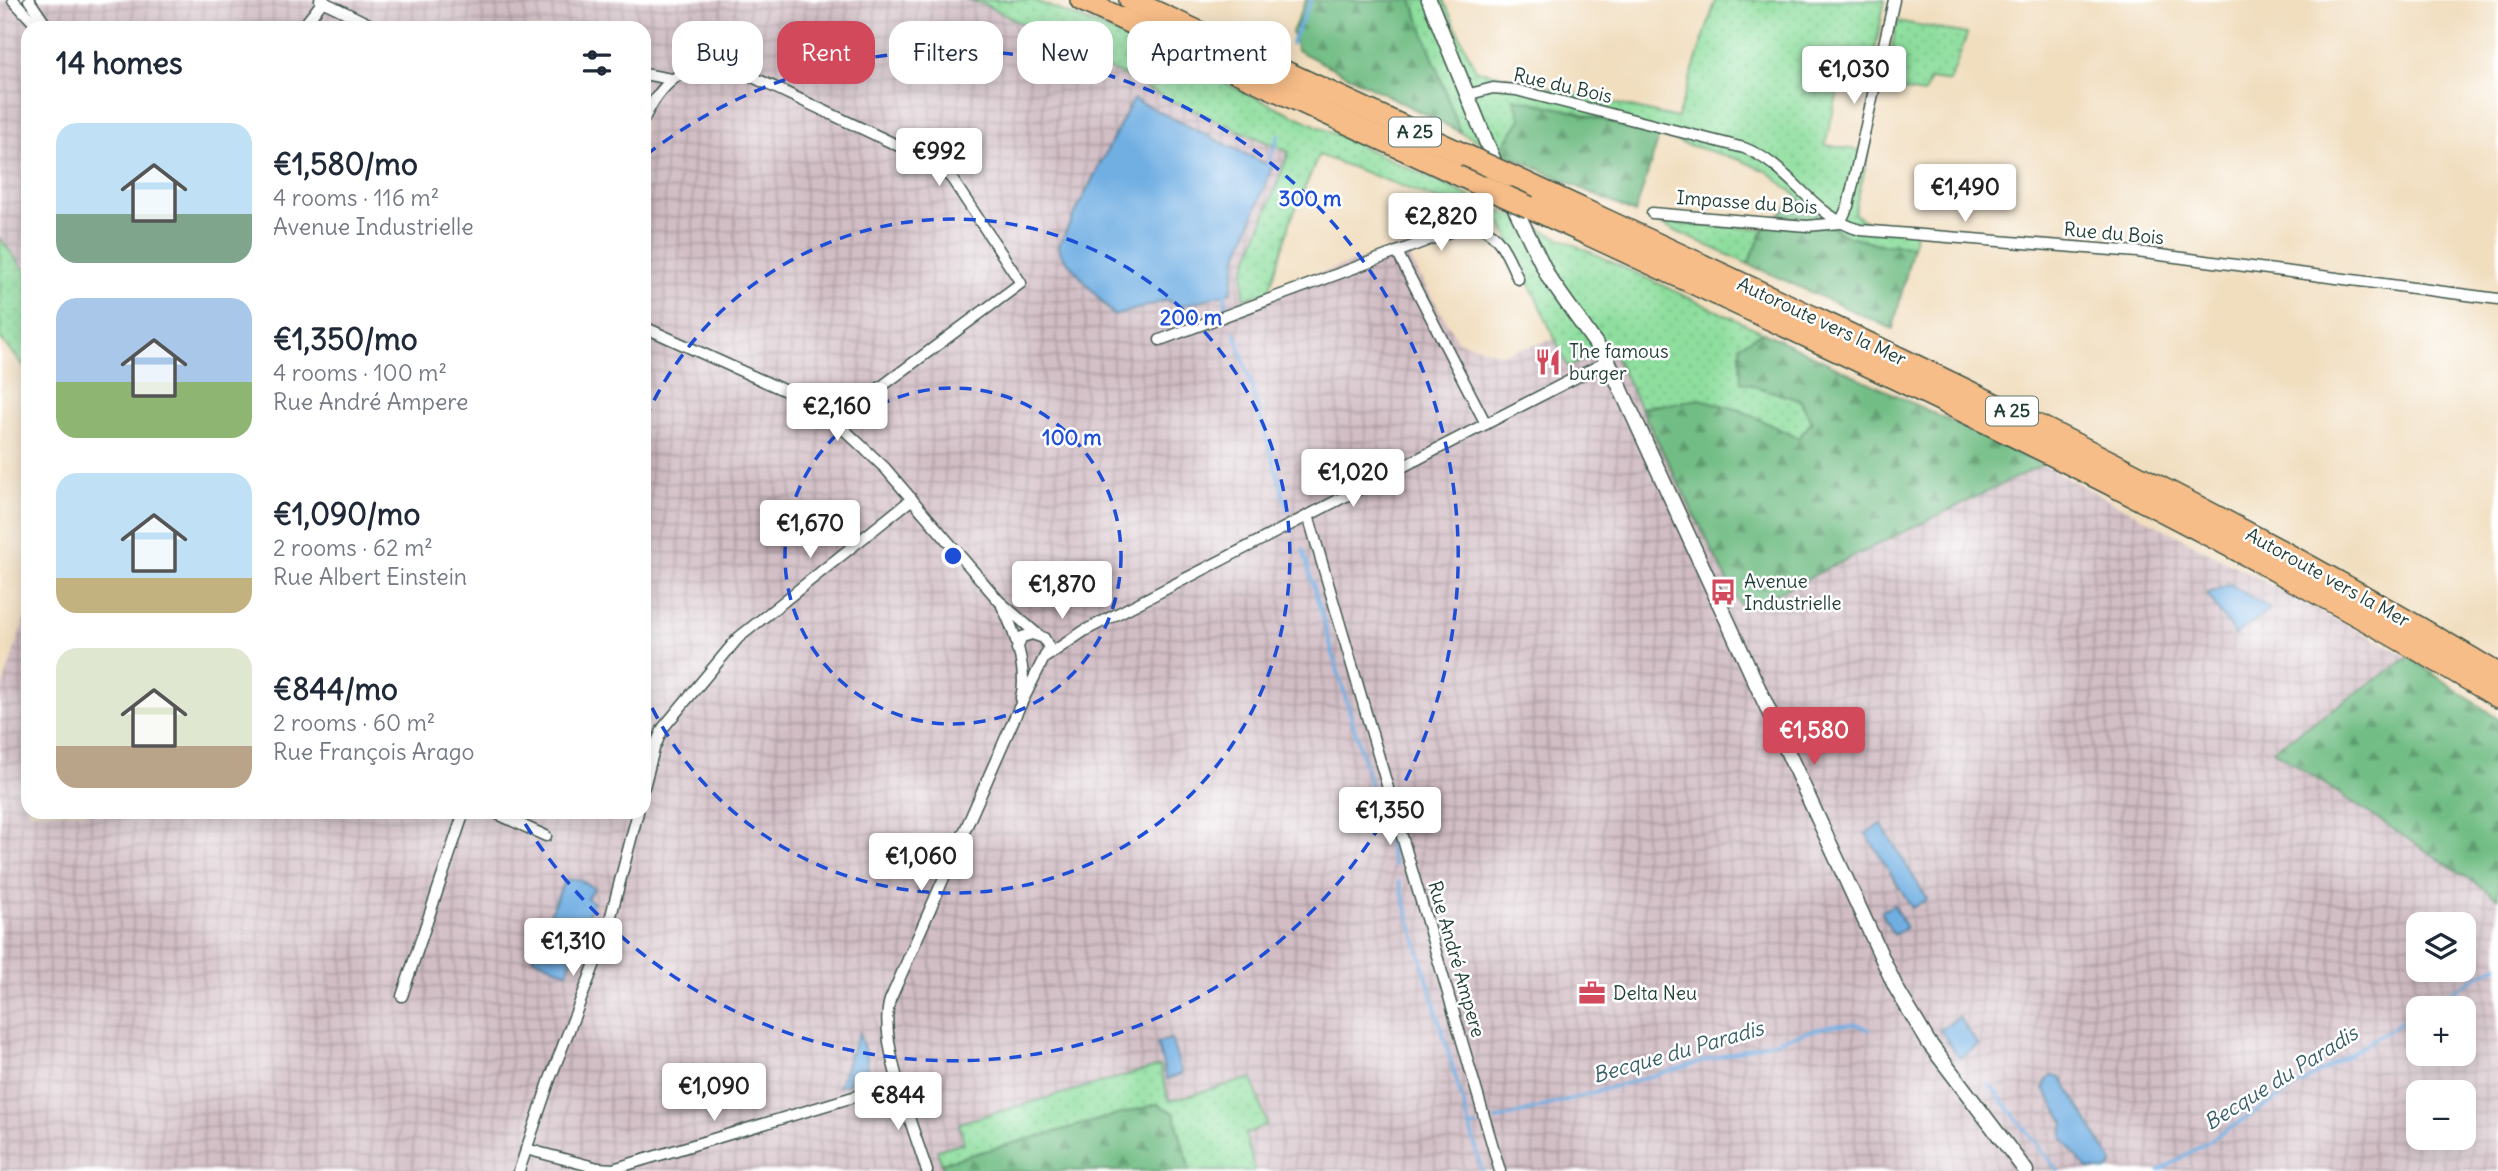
<!DOCTYPE html>
<meta charset="utf-8">
<style>
:root{--surface:#fff;--page:#f2f2f3;--text:#1f2937;--muted:#747a83;--accent:#d1495b}
body{margin:0;font-family:Delius,sans-serif;background:var(--page);color:var(--text);height:100vh;display:flex;flex-direction:column;font-size:26px;white-space:nowrap}
*{box-sizing:border-box;margin:0}
p{font-size:23px;color:var(--muted)}
.icon{flex:none;width:38px;height:38px;fill:none;stroke:currentColor;stroke-width:2;stroke-linecap:round;stroke-linejoin:round}
.map{position:relative;flex:1;overflow:hidden}
.panel{position:absolute;left:21px;top:21px;width:630px;height:798px;display:flex;flex-direction:column;background:var(--surface);border-radius:21px;box-shadow:0 4px 18px #0003}
.panel>*{flex:none}
.top-card{position:absolute;left:672px;top:21px;width:665px;height:63px;display:flex;gap:14px}
.controls{position:absolute;left:2406px;top:912px;display:grid;gap:14px}
.controls a{display:grid;place-items:center;width:70px;height:70px;border-radius:14px;background:var(--surface);box-shadow:0 4px 18px #0003;font-size:35px}
.price{position:absolute;translate:-50% -60px;padding:0 16px;border-radius:7px;background:#fff;color:#222;font-size:23px;line-height:46px;filter:drop-shadow(0 2px 4px #0008)}
.price::after{content:'';position:absolute;left:50%;top:42px;width:21px;height:16px;margin-left:-10px;background:inherit;clip-path:polygon(0 0,100% 0,50% 100%)}
.price.selected{background:var(--accent);color:#fff}
ul{padding:0;list-style:none}
li{display:flex;align-items:center;gap:21px;height:175px;padding:0 35px}
li span{display:grid;place-items:center;flex:none;width:196px;height:140px;border-radius:21px;color:#555}
li>.icon{margin-inline-start:auto}
span .icon{width:84px;height:84px;fill:#fffc;stroke-width:1}
li b{font-size:30px}
h2{display:flex;justify-content:space-between;align-items:center;height:84px;padding:0 35px;font-size:30px}
.pill{padding:0 24px;border-radius:21px;background:var(--surface);box-shadow:0 4px 18px #0003;font-size:24px;line-height:63px}
.pill.selected{background:var(--accent);color:#fff}
.map>svg:first-child{display:block}
</style>
<div class="map">
<svg width="2498" height="1171" viewBox="0 0 2498 1171">
<defs>
<pattern id="industrial-grid" width="8" height="8" patternUnits="userSpaceOnUse" patternTransform="scale(1.75)"><rect width="8" height="8" fill="#d2bdc5"/><path d="M0 4h8M4 0v8" fill="none" stroke="#aa9ba1"/></pattern>
<pattern id="grass-dots" width="8" height="8" patternUnits="userSpaceOnUse" patternTransform="scale(1.75)"><rect width="8" height="8" fill="#8ede9e"/><path d="M2 2h.1M6 6h.1" fill="none" stroke="#7abf89" stroke-width="1.8" stroke-linecap="round"/></pattern>
<pattern id="forest-firs" width="22" height="20" patternUnits="userSpaceOnUse" patternTransform="scale(1.75)"><rect width="22" height="20" fill="#72bd85"/><path d="M5 1l3.5 6h-7zM16 11l3.5 6h-7z" fill="#5d9b6e"/></pattern>
</defs>
<rect width="100%" height="100%" fill="#fff"/>
<filter id="ink" filterUnits="userSpaceOnUse"><feTurbulence type="fractalNoise" baseFrequency=".0143" numOctaves="2"/><feDisplacementMap in="SourceGraphic" scale="14" xChannelSelector="R" yChannelSelector="G"/><feConvolveMatrix kernelMatrix="1 2 1 2 8 2 1 2 1" color-interpolation-filters="sRGB"/></filter>
<filter id="wash" filterUnits="userSpaceOnUse"><feTurbulence type="fractalNoise" baseFrequency=".00686" numOctaves="4" result="noise"/><feDisplacementMap in="SourceGraphic" scale="28" xChannelSelector="R" yChannelSelector="G"/><feGaussianBlur stdDeviation="1.57" result="paint"/><feColorMatrix in="noise" values="0 0 0 0 0 0 0 0 0 0 0 0 0 0 0 0 0 1.4 0 .05"/><feComposite in="paint" operator="in"/></filter>
<g filter="url(#wash)">
<rect width="100%" height="100%" fill="#f1debf"/>
<path fill="url(#industrial-grid)" fill-rule="evenodd" d="M 0,0 L 965,0 L 984,4 L 1170,100 L 1289,152 L 1244,271 L 1244,299 L 1402,246 L 1458,341 L 1501,354 L 1555,339 L 1568,367 L 1611,349 L 1742,610 L 2042,465 L 2409,657 L 2273,750 L 2498,898 L 2498,1171 L 0,1171 L 0,695 L 28,608 L 28,812 L 644,812 L 644,28 L 28,28 L 28,274 L 0,239 ZM 2418,924 L 2464,924 L 2464,970 L 2418,970 ZM 2418,1008 L 2464,1008 L 2464,1054 L 2418,1054 ZM 2418,1092 L 2464,1092 L 2464,1138 L 2418,1138 Z"/>
<g fill="url(#grass-dots)" stroke="#568e69" stroke-width="2">
<polygon points="965,0 1033,0 1114,32 1763,332 1740,346 1742,382 1800,400 1812,422 1798,439 1740,410 1655,405 1641,408 1611,349 1568,367 1502,224 1319,155 1292,217 1269,291 1244,299 1244,271 1289,152 1170,100 984,4"/>
<polygon points="1412,0 1443,0 1476,70 1677,118 1716,0 1885,0 1868,86 1841,80 1825,145 1869,152 1854,213 1868,223 1916,227 1913,246 1878,244 1842,234 1767,171 1740,160 1576,112 1514,99 1521,119 1500,151 1460,132"/>
<polygon points="1897,21 1967,34 1950,82 1930,79 1924,94 1884,88"/>
<polygon points="1656,222 1764,229 1748,264"/>
<polygon points="0,239 28,274 28,371 0,338"/>
<polygon points="1160,1066 1169,1101 1252,1078 1267,1125 1245,1134 1255,1171 1190,1171 1174,1113 1157,1104 941,1163 937,1150 964,1142 959,1123"/>
</g>
<g fill="url(#forest-firs)" stroke="#487d5c" stroke-width="2">
<polygon points="1306,0 1412,0 1460,132 1297,50 1292,32"/>
<polygon points="1514,98 1576,112 1659,137 1635,213 1500,151 1521,119"/>
<polygon points="1797,198 1842,234 1878,244 1913,246 1893,329 1748,264 1764,229"/>
<polygon points="1763,332 2042,465 1742,610 1641,408 1700,399 1740,410 1798,438 1812,422 1800,400 1741,382 1740,345"/>
<polygon points="2409,657 2498,719 2498,898 2273,750"/>
<polygon points="1157,1104 1174,1113 1190,1171 944,1171 941,1163"/>
</g>
<g fill="#71afe3" stroke="#48768c" stroke-width="2">
<polygon points="1133,99 1272,167 1237,258 1231,292 1181,306 1167,300 1114,316 1061,254 1059,245"/>
<polygon points="2230,584 2270,609 2235,635 2207,594"/>
<polygon points="1881,824 1927,899 1912,908 1866,833"/>
<polygon points="571,879 578,879 594,888 587,898 593,902 567,973 532,957 564,881"/>
<polygon points="1894,905 1906,928 1893,935 1881,911"/>
<polygon points="1959,1017 1978,1045 1960,1058 1940,1030"/>
<path d="M 859,1033 C 870,1068 875,1074 838,1087 Z"/>
<polygon points="1171,1039 1182,1074 1167,1079 1157,1043"/>
<polygon points="2054,1075 2061,1077 2113,1163 2108,1171 2087,1169 2062,1137 2064,1122 2044,1088 2047,1080"/>
</g>
<g fill="none" stroke-linecap="round" stroke-linejoin="round">
<g stroke="#71afe3" stroke-width="3.5">
<polyline points="1291,44 1311,0"/>
<polyline points="1266,169 1279,134"/>
<polyline points="1224,291 1227,306"/>
<polyline points="1235,332 1288,510"/>
<polyline points="1303,550 1394,865"/>
<polyline points="1399,882 1470,1127 1476,1126"/>
<polyline points="2424,1008 2498,965"/>
<polyline points="1990,1085 2058,1171"/>
<polyline points="1496,1120 1828,1026 1856,1024 1869,1030"/>
<polyline points="1470,1127 1482,1171"/>
<polyline points="2160,1171 2418,1012"/>
</g>
</g>
</g>
<g filter="url(#ink)">
<g fill="none" stroke-linecap="round" stroke-linejoin="round">
<g stroke="#3e5549" stroke-width="13">
<g id="minor">
<polyline points="13,0 39,28"/>
<polyline points="29,0 48,28"/>
<polyline points="320,0 377,28"/>
<polyline points="302,28 324,0"/>
<polyline points="644,74 671,79"/>
<path d="M 1466,95 L 1493,88 L 1516,90 L 1744,148 C 1790,165 1812,217 1860,230 L 2137,252 L 2498,299"/>
<path d="M 644,119 C 664,76 694,55 742,72 L 937,164 L 952,179 L 1021,283 L 835,421"/>
<polyline points="1652,213 1807,226 1840,223 1848,206 1894,0"/>
<path d="M 1397,252 L 1470,224 C 1498,228 1508,256 1518,279"/>
<polyline points="644,327 790,393 835,421 885,468 999,601 1037,634"/>
<polyline points="1160,340 1397,252 1486,424"/>
<polyline points="1308,515 1500,1171"/>
<path d="M 1002,606 C 1015,631 1028,671 1021,698"/>
<polyline points="1047,656 1084,631 1608,361"/>
<polyline points="644,787 654,749 663,728 738,638 912,499"/>
<polyline points="493,812 546,836"/>
<polyline points="402,996 464,812"/>
<polyline points="526,1149 598,1168 613,1169 900,1083"/>
<polyline points="519,1171 550,1079 606,935 638,812"/>
<path d="M 927,1171 C 914,1129 877,1040 890,1000 L 1018,710 L 1049,648 L 1044,638 L 1032,634 L 1022,637 L 1017,649"/>
</g>
</g>
<g stroke="#3e5549" stroke-width="17">
<g id="tertiary">
<polyline points="1429,0 1498,171"/>
<polyline points="1509,196 1549,278 1608,361 1896,988 1929,1043 2026,1171"/>
</g>
</g>
<g stroke="#3e5549" stroke-width="24">
<g id="motorway">
<polyline points="1081,0 1485,187"/>
<polyline points="1130,0 1465,155"/>
<path d="M 1511,176 C 1846,332 2181,484 2498,674"/>
<path d="M 1529,207 C 1858,360 2187,510 2498,697"/>
</g>
</g>
<use href="#minor" stroke="#fff" stroke-width="10"/>
<use href="#tertiary" stroke="#fff" stroke-width="14"/>
<use href="#motorway" stroke="#f7bd88" stroke-width="21"/>
<g stroke="#3e5549" stroke-width="24" stroke-linecap="butt">
<g id="motorway-bridge">
<polyline points="1465,155 1511,176"/>
<polyline points="1485,187 1529,207"/>
</g>
</g>
<use href="#motorway-bridge" stroke="#f7bd88" stroke-width="21"/>
</g>
</g>
<g fill="none" stroke="#1d4ed8" stroke-width="3.5" stroke-dasharray="12 9">
<circle cx="953" cy="556" r="168"/>
<path d="M645 419A337 337 0 1 1 645 693"/>
<path d="M646 155A505 505 0 1 1 518 812"/>
</g>
<defs>
<g id="restaurant-bare" transform="scale(2.1)"><path d="M-5-6h1v4h1v-4h1v4h1v-4h1v5L-1.5 .5V6h-2V.5L-5-1ZM5-6V6H3V1.5H1.5Q1.5-4 5-6Z" fill="#d1495b" stroke="#fff" stroke-width="2.5" paint-order="stroke"/></g>
<g id="bus-bare" transform="scale(2.1)"><path d="M-5-6H5V4H4V6H2V4H-2V6H-4V4H-5ZM-3.5-4V0h7V-4ZM-3.5 1.2v1.5H-2V1.2ZM2 1.2v1.5H3.5V1.2Z" fill="#d1495b" stroke="#fff" stroke-width="2.5" paint-order="stroke"/></g>
<g id="office-bare" transform="scale(2.1)"><path d="M-6-3h4V-5.5h4V-3h4V5H-6ZM-1-4.5V-3h2v-1.5ZM-6 0V1H6V0Z" fill="#d1495b" stroke="#fff" stroke-width="2.5" paint-order="stroke"/></g>
</defs>
<g fill-rule="evenodd">
<use href="#restaurant-bare" x="1548" y="362"/>
<use href="#bus-bare" x="1723" y="592"/>
<use href="#office-bare" x="1592" y="993"/>
</g>
<g text-anchor="middle" stroke-width="5" stroke-linejoin="round" paint-order="stroke">
<g fill="#fff" stroke="#627771" stroke-width="2">
<rect x="1389" y="117.5" width="52" height="29" rx="5"/>
<rect x="1986" y="396.5" width="52" height="29" rx="5"/>
</g>
<g font-size="18" font-weight="bold" fill="#1f3d34">
<text x="1415" y="138">A 25</text>
<text x="2012" y="417">A 25</text>
</g>
<g font-size="19" fill="#1f3d34" stroke="#fff">
<text transform="translate(1563 85) rotate(13)" y="7">Rue du Bois</text>
<text transform="translate(1747 202) rotate(4)" y="7">Impasse du Bois</text>
<text transform="translate(2114 233) rotate(5)" y="7">Rue du Bois</text>
<text transform="translate(1822 321) rotate(25)" y="7">Autoroute vers la Mer</text>
<text transform="translate(2328 577) rotate(29)" y="7">Autoroute vers la Mer</text>
<text transform="translate(1457 959) rotate(74)" y="7">Rue André Ampere</text>
</g>
<g font-size="19" fill="#1f3d34" stroke="#fff" text-anchor="start">
<text x="1569" y="358">The famous<tspan x="1569" dy="22">burger</tspan></text>
<text x="1744" y="588">Avenue<tspan x="1744" dy="22">Industrielle</tspan></text>
<text x="1613" y="1000">Delta Neu</text>
</g>
<g font-size="21" font-style="italic" fill="#385f69" stroke="#fff">
<text transform="translate(1678 1052) rotate(-16)" y="7">Becque du Paradis</text>
<text transform="translate(2281 1078) rotate(-32)" y="7">Becque du Paradis</text>
</g>
</g>
<circle cx="953" cy="556" r="10" fill="#1d4ed8" stroke="#fff" stroke-width="3.5"/>
<g font-size="21" text-anchor="middle" font-weight="bold" fill="#1d4ed8" stroke="#fff" stroke-width="5" stroke-linejoin="round" paint-order="stroke">
<text x="1310" y="206">300 m</text>
<text x="1191" y="325">200 m</text>
<text x="1072" y="445">100 m</text>
</g>
</svg>
<div class="controls">
<a><svg class="icon" aria-label="layers" viewBox="0 0 24 24"><path d="M12 4l9 5-9 5-9-5zM3 14l9 5 9-5"/></svg></a>
<a>+</a>
<a>−</a>
</div>
<b class="price" style="left:1854px;top:106px">€1,030</b>
<b class="price" style="left:939px;top:188px">€992</b>
<b class="price" style="left:1965px;top:224px">€1,490</b>
<b class="price" style="left:1441px;top:253px">€2,820</b>
<b class="price" style="left:837px;top:443px">€2,160</b>
<b class="price" style="left:1353px;top:509px">€1,020</b>
<b class="price" style="left:810px;top:560px">€1,670</b>
<b class="price" style="left:1062px;top:621px">€1,870</b>
<b class="price selected" style="left:1814px;top:767px">€1,580</b>
<b class="price" style="left:1390px;top:847px">€1,350</b>
<b class="price" style="left:921px;top:893px">€1,060</b>
<b class="price" style="left:573px;top:978px">€1,310</b>
<b class="price" style="left:714px;top:1123px">€1,090</b>
<b class="price" style="left:898px;top:1132px">€844</b>
<div class="top-card">
<a class="pill">Buy</a>
<a class="pill selected">Rent</a>
<a class="pill">Filters</a>
<a class="pill">New</a>
<a class="pill">Apartment</a>
</div>
<section class="panel">
<h2>14 homes<svg class="icon" aria-label="filters" viewBox="0 0 24 24"><path d="M4 7h16M4 17h16"/><circle cx="9" cy="7" r="2"/><circle cx="15" cy="17" r="2"/></svg></h2>
<ul>
<li><span style="background:linear-gradient(#bfe0f5 65%,#7fa58c 0)"><svg class="icon" aria-label="home" viewBox="0 0 24 24"><path d="M3 11l9-7 9 7M6 9v11h12V9"/></svg></span><div><b>€1,580/mo</b><p>4 rooms · 116 m²</p><p>Avenue Industrielle</p></div></li>
<li><span style="background:linear-gradient(#a9c7e8 60%,#8fb573 0)"><svg class="icon" aria-label="home" viewBox="0 0 24 24"><path d="M3 11l9-7 9 7M6 9v11h12V9"/></svg></span><div><b>€1,350/mo</b><p>4 rooms · 100 m²</p><p>Rue André Ampere</p></div></li>
<li><span style="background:linear-gradient(#bfe0f5 75%,#c2b280 0)"><svg class="icon" aria-label="home" viewBox="0 0 24 24"><path d="M3 11l9-7 9 7M6 9v11h12V9"/></svg></span><div><b>€1,090/mo</b><p>2 rooms · 62 m²</p><p>Rue Albert Einstein</p></div></li>
<li><span style="background:linear-gradient(#dfe7d0 70%,#b9a48a 0)"><svg class="icon" aria-label="home" viewBox="0 0 24 24"><path d="M3 11l9-7 9 7M6 9v11h12V9"/></svg></span><div><b>€844/mo</b><p>2 rooms · 60 m²</p><p>Rue François Arago</p></div></li>
</ul>
</section>
</div>
